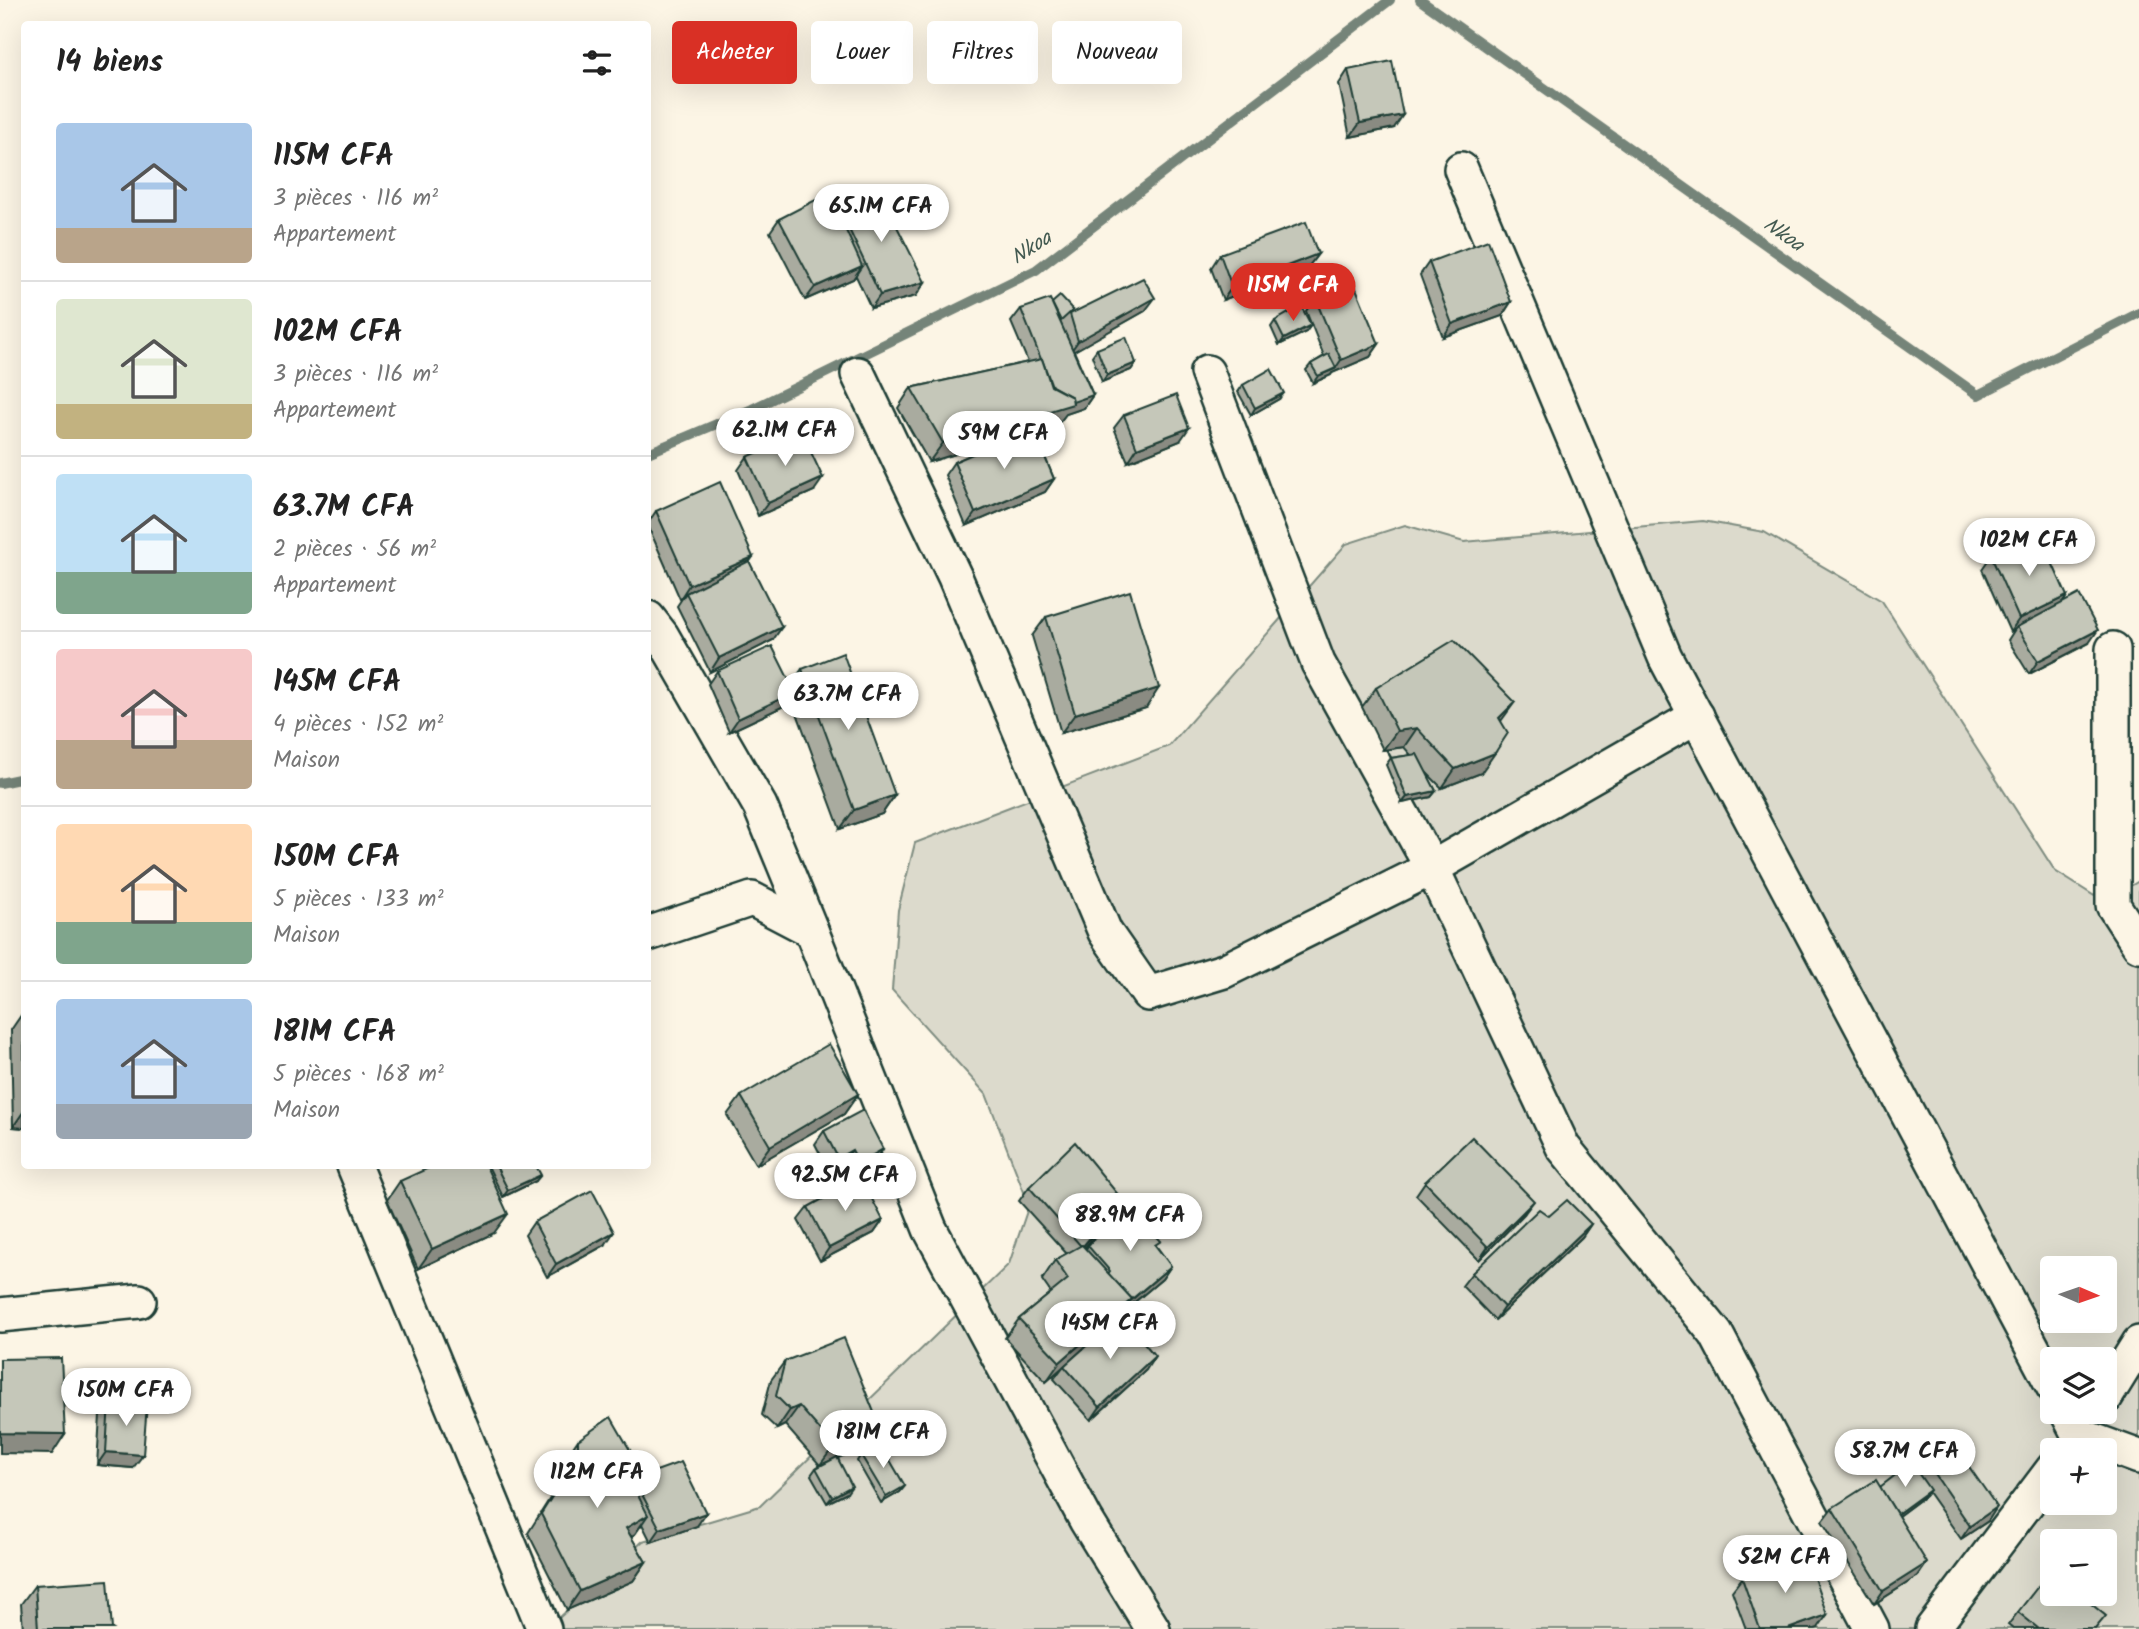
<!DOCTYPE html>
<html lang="fr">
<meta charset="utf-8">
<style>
:root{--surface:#fff;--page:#f2f2f2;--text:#222;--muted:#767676;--line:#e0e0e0;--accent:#d93025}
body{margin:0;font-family:Kalam,sans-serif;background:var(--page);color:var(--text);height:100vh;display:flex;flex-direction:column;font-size:26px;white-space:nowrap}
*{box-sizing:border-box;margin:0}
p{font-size:23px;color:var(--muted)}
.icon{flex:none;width:38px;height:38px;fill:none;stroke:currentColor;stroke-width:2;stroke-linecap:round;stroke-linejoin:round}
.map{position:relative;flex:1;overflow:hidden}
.panel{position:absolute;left:21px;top:21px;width:630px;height:1148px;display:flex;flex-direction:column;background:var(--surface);border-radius:7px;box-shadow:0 7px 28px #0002}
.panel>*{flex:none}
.top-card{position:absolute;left:672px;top:21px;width:665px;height:63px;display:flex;gap:14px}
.needle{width:46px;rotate:92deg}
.tools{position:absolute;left:2040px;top:1256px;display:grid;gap:14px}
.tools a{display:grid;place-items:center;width:77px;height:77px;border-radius:7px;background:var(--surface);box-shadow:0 7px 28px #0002;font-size:35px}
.price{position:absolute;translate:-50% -60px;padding:0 16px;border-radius:24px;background:#fff;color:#222;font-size:23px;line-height:46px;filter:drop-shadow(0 2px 4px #0008)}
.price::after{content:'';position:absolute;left:50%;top:42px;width:21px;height:16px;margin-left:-10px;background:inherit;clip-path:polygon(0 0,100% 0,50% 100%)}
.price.active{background:var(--accent);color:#fff}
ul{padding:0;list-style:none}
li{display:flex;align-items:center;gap:21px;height:175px;padding:0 35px}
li+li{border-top:2px solid var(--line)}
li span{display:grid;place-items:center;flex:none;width:196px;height:140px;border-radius:7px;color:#555}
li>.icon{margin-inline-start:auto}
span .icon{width:84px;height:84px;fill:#fffc;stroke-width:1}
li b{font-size:30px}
h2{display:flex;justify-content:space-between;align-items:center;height:84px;padding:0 35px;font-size:30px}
.tag{padding:0 24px;border-radius:7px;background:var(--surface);box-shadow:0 7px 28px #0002;font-size:24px;line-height:63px}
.tag.active{background:var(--accent);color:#fff}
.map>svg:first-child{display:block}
</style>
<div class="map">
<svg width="2139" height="1629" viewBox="0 0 2139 1629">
<rect width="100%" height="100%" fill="#fcf5e5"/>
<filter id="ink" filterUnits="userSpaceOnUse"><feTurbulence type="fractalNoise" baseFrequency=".0143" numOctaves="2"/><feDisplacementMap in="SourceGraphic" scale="14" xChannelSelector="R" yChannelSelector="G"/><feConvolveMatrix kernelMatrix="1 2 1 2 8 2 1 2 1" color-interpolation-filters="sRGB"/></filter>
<g filter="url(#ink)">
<path fill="#dcdacc" stroke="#7e8c80" stroke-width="2" fill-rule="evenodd" d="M 1703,521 L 1764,532 L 1882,601 L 2055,871 L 2104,902 L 2139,881 L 2139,1629 L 547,1629 L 643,1541 L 760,1506 L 1009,1264 L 1029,1205 L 986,1094 L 892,990 L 898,910 L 915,843 L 1169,746 L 1346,544 L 1405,525 L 1464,542 ZM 2053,1269 L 2105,1269 L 2105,1321 L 2053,1321 ZM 2053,1360 L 2105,1360 L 2105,1412 L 2053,1412 ZM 2053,1451 L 2105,1451 L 2105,1503 L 2053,1503 ZM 2053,1542 L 2105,1542 L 2105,1594 L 2053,1594 Z"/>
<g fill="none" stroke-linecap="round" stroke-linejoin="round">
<g stroke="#758479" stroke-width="10">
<polyline points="1420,0 1978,395 2139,313"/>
<polyline points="648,453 752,409 1036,270 1390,0"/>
<polyline points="0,783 24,778"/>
</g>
<g stroke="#1f3d34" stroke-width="38">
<g id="minor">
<polyline points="1461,169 1665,657 2053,1386"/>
<polyline points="1207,372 1318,663 1432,868 1563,1147 1716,1334 1872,1629"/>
<polyline points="858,374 955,577 1105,932 1148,994 1224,971 1432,868 1697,716"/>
<polyline points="648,618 662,636 760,806 811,930"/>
<polyline points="2113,649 2113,905 2139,945"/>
<polyline points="648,934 752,899 811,930 930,1229 1086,1520 1153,1629"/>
<polyline points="354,1166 544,1629"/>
<polyline points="0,1315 139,1301"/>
<polyline points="2105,1398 2139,1343"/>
<polyline points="2067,1412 2079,1435 2139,1457"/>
<polyline points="1932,1629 2053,1469"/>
</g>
</g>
<use href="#minor" stroke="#fcf5e5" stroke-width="33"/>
</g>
<g fill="#a9ab9f" stroke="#1f3d34" stroke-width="2" fill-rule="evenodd">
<polygon points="1348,70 1394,128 1350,137 1339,84"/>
<polygon points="839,208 925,282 916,296 871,308 856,276 853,279 805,300 770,232 779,219 837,211"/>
<polygon points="1220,254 1318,254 1308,267 1223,300 1211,268"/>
<polygon points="1429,262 1511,302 1502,316 1443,337 1420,275"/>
<polygon points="1315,298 1379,344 1370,357 1332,373 1331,375 1313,383 1306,370 1311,364 1324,356 1306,311"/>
<polygon points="1052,303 1073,310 1070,314 1145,311 1074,351 1093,395 1084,408 1066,414 1059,423 1034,431 1054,479 1045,492 966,526 945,475 954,462 1009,438 929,462 898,408 911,388 1028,362 1011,322 1021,309"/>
<polygon points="1275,321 1311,325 1306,332 1279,345 1271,327"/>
<polygon points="1097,349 1136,363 1131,370 1102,382 1092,356"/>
<polygon points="1243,385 1279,399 1251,415 1238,392"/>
<polygon points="1124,415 1180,441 1128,462 1114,428"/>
<polygon points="747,457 814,491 758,516 738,470"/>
<polygon points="656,511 749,561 773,640 710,672 677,606 683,597 680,599 648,526 648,523"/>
<polygon points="1991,556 2067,596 2063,603 2089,643 2029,674 2008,640 2015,629 2010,632 1982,569"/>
<polygon points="1046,617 1146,708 1061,733 1032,636"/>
<polygon points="802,669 895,795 882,814 840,829 791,697 786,705 729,732 708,684 717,671 791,684"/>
<polygon points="1376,688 1501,722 1481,773 1442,788 1425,771 1436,791 1431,797 1402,803 1386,765 1391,758 1411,755 1404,747 1383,750 1362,707"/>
<polygon points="24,1011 24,1128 13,1127 11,1030"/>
<polygon points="858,1094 844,1114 756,1165 727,1115 741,1096"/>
<polygon points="824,1131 883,1149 874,1163 849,1176 843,1163 829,1171 815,1144"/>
<polygon points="488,1166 536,1166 536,1181 503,1197"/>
<polygon points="400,1181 494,1233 418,1269 387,1200"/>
<polygon points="1425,1182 1524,1214 1479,1260 1416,1195"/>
<path d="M 1029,1187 L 1129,1208 L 1125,1215 L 1157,1247 L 1171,1266 L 1162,1279 L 1124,1311 L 1121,1315 L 1146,1370 L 1091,1420 L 1054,1379 L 1063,1367 L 1046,1382 L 1005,1338 L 1019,1319 L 1051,1293 L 1042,1280 L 1055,1260 L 1067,1254 L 1019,1201 ZM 1095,1236 L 1086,1249 L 1084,1248 L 1092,1239 Z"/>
<polygon points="808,1207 883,1220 874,1233 820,1261 798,1220"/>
<polygon points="1549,1216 1591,1224 1582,1237 1495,1320 1462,1286 1472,1273"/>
<polygon points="534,1222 605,1245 547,1277 525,1235"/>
<polygon points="785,1361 867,1446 838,1458 847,1493 827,1503 811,1475 816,1468 820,1465 785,1425 777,1429 762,1415 771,1380"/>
<polygon points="109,1401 133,1468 97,1465 100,1415"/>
<polygon points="578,1440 629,1477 631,1482 634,1479 697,1526 651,1542 642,1524 635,1534 631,1537 646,1562 633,1581 567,1610 528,1533 564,1476 565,1459"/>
<polygon points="1921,1454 1988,1521 1961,1539 1928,1492 1925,1496 1898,1516 1918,1576 1874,1604 1822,1521 1832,1508 1880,1487 1913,1466"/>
<polygon points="861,1455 905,1486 900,1492 881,1503 857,1461"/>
<polygon points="1742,1578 1818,1628 1815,1629 1746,1629 1732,1591"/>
<polygon points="35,1585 112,1629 23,1629 21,1604"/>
<polygon points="2018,1612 2096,1629 2013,1629 2008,1625"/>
</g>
<g fill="#8a8b82" stroke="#1f3d34" stroke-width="2">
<polygon points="1403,115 1394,128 1350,137 1360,123"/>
<polygon points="1318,254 1308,267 1223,300 1232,287"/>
<polygon points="862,266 853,279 805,300 815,287"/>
<polygon points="925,282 916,296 871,308 880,295"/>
<polygon points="1155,298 1145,311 1069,354 1078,341"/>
<polygon points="1511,302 1502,316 1443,337 1452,324"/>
<polygon points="1311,325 1306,332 1279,345 1284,339"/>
<polygon points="1379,344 1370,357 1332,373 1331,375 1313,383 1318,376 1335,369 1341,360"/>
<polygon points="1136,363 1131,370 1102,382 1107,375"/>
<polygon points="1284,393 1279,399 1251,415 1255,408"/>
<polygon points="1093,395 1084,408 1066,414 1059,423 929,462 943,443"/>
<polygon points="1189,428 1180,441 1128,462 1137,448"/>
<polygon points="823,478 814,491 758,516 768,503"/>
<polygon points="1054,479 1045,492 966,526 975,513"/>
<polygon points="753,557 744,570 686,593 683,597 680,599 689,585"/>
<polygon points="2067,596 2058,610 2017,627 2015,629 2010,632 2019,619"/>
<polygon points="782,627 773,640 710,672 719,658"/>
<polygon points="2098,630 2089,643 2029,674 2038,661"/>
<polygon points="1159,688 1146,708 1061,733 1075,714"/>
<polygon points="795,692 786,705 729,732 738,719"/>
<polygon points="1515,702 1501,721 1499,718"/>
<polygon points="1417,728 1404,747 1383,750 1397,731"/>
<polygon points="1495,753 1481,773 1442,788 1455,769"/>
<polygon points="1436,791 1431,797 1402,803 1407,797"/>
<polygon points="895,795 882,814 840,829 854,810"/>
<polygon points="858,1094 844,1114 756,1165 770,1146"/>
<polygon points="24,1111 24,1128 13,1127"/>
<polygon points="883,1149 874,1163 849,1176 859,1163"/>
<polygon points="852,1150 843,1163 829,1171 838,1158"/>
<polygon points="541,1175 536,1181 503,1197 508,1190"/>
<polygon points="1534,1201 1524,1214 1479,1260 1488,1247"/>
<polygon points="1129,1208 1120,1222 1092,1239 1073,1261 1082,1247 1101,1225"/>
<polygon points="508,1214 494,1233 418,1269 432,1249"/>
<polygon points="883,1220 874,1233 820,1261 829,1248"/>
<polygon points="1591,1224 1582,1237 1495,1320 1504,1307"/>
<polygon points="614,1232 605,1245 547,1277 556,1264"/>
<polygon points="1171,1266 1162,1279 1124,1311 1118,1318 1046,1382 1060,1362"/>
<polygon points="1155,1356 1146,1370 1091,1420 1100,1407"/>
<polygon points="799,1406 785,1425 777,1429 790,1410"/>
<polygon points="880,1427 867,1446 820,1465 834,1446"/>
<polygon points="0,1433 65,1434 52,1454 0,1453"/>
<polygon points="106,1452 143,1455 133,1468 97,1465"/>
<polygon points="638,1464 624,1484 623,1466"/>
<polygon points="852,1486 847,1493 827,1503 832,1497"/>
<polygon points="905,1486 900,1492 881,1503 886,1497"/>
<polygon points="1930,1490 1925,1496 1893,1520 1897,1514"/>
<polygon points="1997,1507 1988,1521 1961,1539 1970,1526"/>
<polygon points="706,1513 697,1526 651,1542 660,1529"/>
<polygon points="648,1515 635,1534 612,1547 626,1528"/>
<polygon points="646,1562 633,1581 567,1610 580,1591"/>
<polygon points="1927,1563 1918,1576 1874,1604 1883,1591"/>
<polygon points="1827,1615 1818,1628 1815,1629 1788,1629"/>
</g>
<g fill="#c5c7b9" stroke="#1f3d34" stroke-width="2">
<polygon points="1392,61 1403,115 1360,123 1348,70"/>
<polygon points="878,189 925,282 880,295 839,208"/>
<polygon points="829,193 862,266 815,287 779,219"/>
<polygon points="1306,222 1318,254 1232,287 1220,254"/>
<polygon points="1488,240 1511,302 1452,324 1429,262"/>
<polygon points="1143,278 1155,298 1078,341 1070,314"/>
<polygon points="1353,281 1379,344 1341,360 1315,298"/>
<polygon points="1060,296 1073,310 1061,321 1052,303"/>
<polygon points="1050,299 1093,395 1073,402 1072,397 1052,386 1042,359 1041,359 1021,309"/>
<polygon points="1301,306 1311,325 1284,339 1275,321"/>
<polygon points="1126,337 1136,363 1107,375 1097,349"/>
<polygon points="1329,354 1336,368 1318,376 1311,364"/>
<polygon points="1042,359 1051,386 1072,397 1073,404 943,443 911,388"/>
<polygon points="1271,369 1284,393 1255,408 1243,385"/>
<polygon points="1176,395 1189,428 1137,448 1124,415"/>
<polygon points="1033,428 1054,479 975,513 954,462"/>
<polygon points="802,433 823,478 768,503 747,457"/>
<polygon points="720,482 753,557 689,585 656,511"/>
<polygon points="2042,540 2067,596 2019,619 1991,556"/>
<polygon points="749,561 782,627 719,658 686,593"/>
<polygon points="1130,591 1159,688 1075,714 1046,617"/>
<polygon points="2079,594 2098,630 2038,661 2017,627"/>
<polygon points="1454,640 1515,702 1499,718 1508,733 1495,753 1455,769 1417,728 1397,731 1376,688"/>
<polygon points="772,646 795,692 738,719 717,671"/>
<polygon points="843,653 895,795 854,810 802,669"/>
<polygon points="1417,754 1436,791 1407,797 1391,758"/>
<polygon points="829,1044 858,1094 770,1146 741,1096"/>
<polygon points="863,1110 883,1149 859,1163 852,1150 838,1158 824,1131"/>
<polygon points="1472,1137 1534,1201 1488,1247 1425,1182"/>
<polygon points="1075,1142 1129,1208 1101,1225 1083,1246 1082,1245 1080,1245 1029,1187"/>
<polygon points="433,1166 486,1166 508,1214 432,1249 400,1181"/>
<polygon points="496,1166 536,1166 541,1175 508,1190"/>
<polygon points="861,1178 883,1220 829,1248 808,1207"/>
<polygon points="592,1190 614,1232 556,1264 534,1222"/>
<polygon points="1567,1200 1591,1224 1504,1307 1472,1273 1539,1209 1549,1216"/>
<polygon points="1133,1211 1161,1241 1155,1245 1171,1266 1132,1299 1108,1274 1110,1271 1088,1246 1104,1226"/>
<polygon points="1082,1245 1132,1299 1060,1362 1019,1319 1068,1279 1055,1260"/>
<polygon points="1121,1315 1155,1356 1100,1407 1064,1366"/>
<polygon points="844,1338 880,1427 834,1446 799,1406 790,1410 776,1396 785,1361"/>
<polygon points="61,1358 65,1434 0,1433 0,1359"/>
<polygon points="109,1401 147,1404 143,1455 106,1452"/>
<polygon points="611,1417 638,1464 623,1466 648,1515 626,1528 646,1562 580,1591 541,1514 578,1456 578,1440"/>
<polygon points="1947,1435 1997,1507 1970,1526 1921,1454"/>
<polygon points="880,1443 905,1486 886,1497 861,1455"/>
<polygon points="837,1457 852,1486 832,1497 816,1468"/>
<polygon points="681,1462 706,1513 660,1529 634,1479"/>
<polygon points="1911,1463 1930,1490 1897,1514 1880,1487"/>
<polygon points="1876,1480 1927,1563 1883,1591 1832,1508"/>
<polygon points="1806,1555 1827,1615 1788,1629 1760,1629 1742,1578"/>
<polygon points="2050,1571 2053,1573 2053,1594 2079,1594 2106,1616 2095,1629 2039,1629 2018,1612"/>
<polygon points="108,1580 112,1629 38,1629 35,1585"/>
</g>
</g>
<g text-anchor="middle" stroke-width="5" stroke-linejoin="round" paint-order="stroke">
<g font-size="21" font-style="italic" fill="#435a51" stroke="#fcf5e5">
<text transform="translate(1784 234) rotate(35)" y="7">Nkoa</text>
<text transform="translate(1031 247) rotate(-33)" y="7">Nkoa</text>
</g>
</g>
</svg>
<div class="tools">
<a><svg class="needle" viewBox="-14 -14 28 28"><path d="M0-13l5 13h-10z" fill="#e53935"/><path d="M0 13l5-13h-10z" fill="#767676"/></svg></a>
<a><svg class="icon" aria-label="layers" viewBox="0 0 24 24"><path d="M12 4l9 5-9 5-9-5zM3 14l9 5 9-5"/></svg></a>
<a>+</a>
<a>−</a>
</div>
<b class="price" style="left:881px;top:244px">65.1M CFA</b>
<b class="price active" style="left:1293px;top:323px">115M CFA</b>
<b class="price" style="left:785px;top:468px">62.1M CFA</b>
<b class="price" style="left:1004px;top:471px">59M CFA</b>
<b class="price" style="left:2029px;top:578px">102M CFA</b>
<b class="price" style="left:848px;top:732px">63.7M CFA</b>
<b class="price" style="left:845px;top:1213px">92.5M CFA</b>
<b class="price" style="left:1130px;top:1253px">88.9M CFA</b>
<b class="price" style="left:1110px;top:1361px">145M CFA</b>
<b class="price" style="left:126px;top:1428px">150M CFA</b>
<b class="price" style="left:883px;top:1470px">181M CFA</b>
<b class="price" style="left:1905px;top:1489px">58.7M CFA</b>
<b class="price" style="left:597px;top:1510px">112M CFA</b>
<b class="price" style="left:1785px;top:1595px">52M CFA</b>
<div class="top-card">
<a class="tag active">Acheter</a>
<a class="tag">Louer</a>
<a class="tag">Filtres</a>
<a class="tag">Nouveau</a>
</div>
<section class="panel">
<h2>14 biens<svg class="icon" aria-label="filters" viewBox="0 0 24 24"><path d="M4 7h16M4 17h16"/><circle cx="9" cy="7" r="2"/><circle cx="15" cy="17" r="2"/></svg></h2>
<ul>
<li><span style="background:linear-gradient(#a9c7e8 75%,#b9a48a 0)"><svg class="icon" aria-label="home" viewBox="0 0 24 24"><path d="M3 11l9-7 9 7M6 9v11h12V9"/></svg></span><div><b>115M CFA</b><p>3 pièces · 116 m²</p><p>Appartement</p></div></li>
<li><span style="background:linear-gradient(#dfe7d0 75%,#c2b280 0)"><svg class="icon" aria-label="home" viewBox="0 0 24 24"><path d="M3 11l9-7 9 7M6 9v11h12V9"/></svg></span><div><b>102M CFA</b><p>3 pièces · 116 m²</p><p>Appartement</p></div></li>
<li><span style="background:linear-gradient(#bfe0f5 70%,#7fa58c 0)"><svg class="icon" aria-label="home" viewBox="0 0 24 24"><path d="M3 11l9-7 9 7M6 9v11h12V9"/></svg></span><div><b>63.7M CFA</b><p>2 pièces · 56 m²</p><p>Appartement</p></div></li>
<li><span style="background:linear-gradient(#f6c9c9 65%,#b9a48a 0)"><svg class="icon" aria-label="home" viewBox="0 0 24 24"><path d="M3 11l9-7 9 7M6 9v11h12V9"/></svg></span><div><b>145M CFA</b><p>4 pièces · 152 m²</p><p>Maison</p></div></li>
<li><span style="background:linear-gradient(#ffd9b3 70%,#7fa58c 0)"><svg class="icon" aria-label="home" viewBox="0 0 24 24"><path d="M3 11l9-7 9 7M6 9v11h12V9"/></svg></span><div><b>150M CFA</b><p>5 pièces · 133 m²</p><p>Maison</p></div></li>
<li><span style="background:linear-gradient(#a9c7e8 75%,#9aa5b1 0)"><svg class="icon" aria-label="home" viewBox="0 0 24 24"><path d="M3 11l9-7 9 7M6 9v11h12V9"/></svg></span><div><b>181M CFA</b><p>5 pièces · 168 m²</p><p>Maison</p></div></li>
</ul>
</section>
</div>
